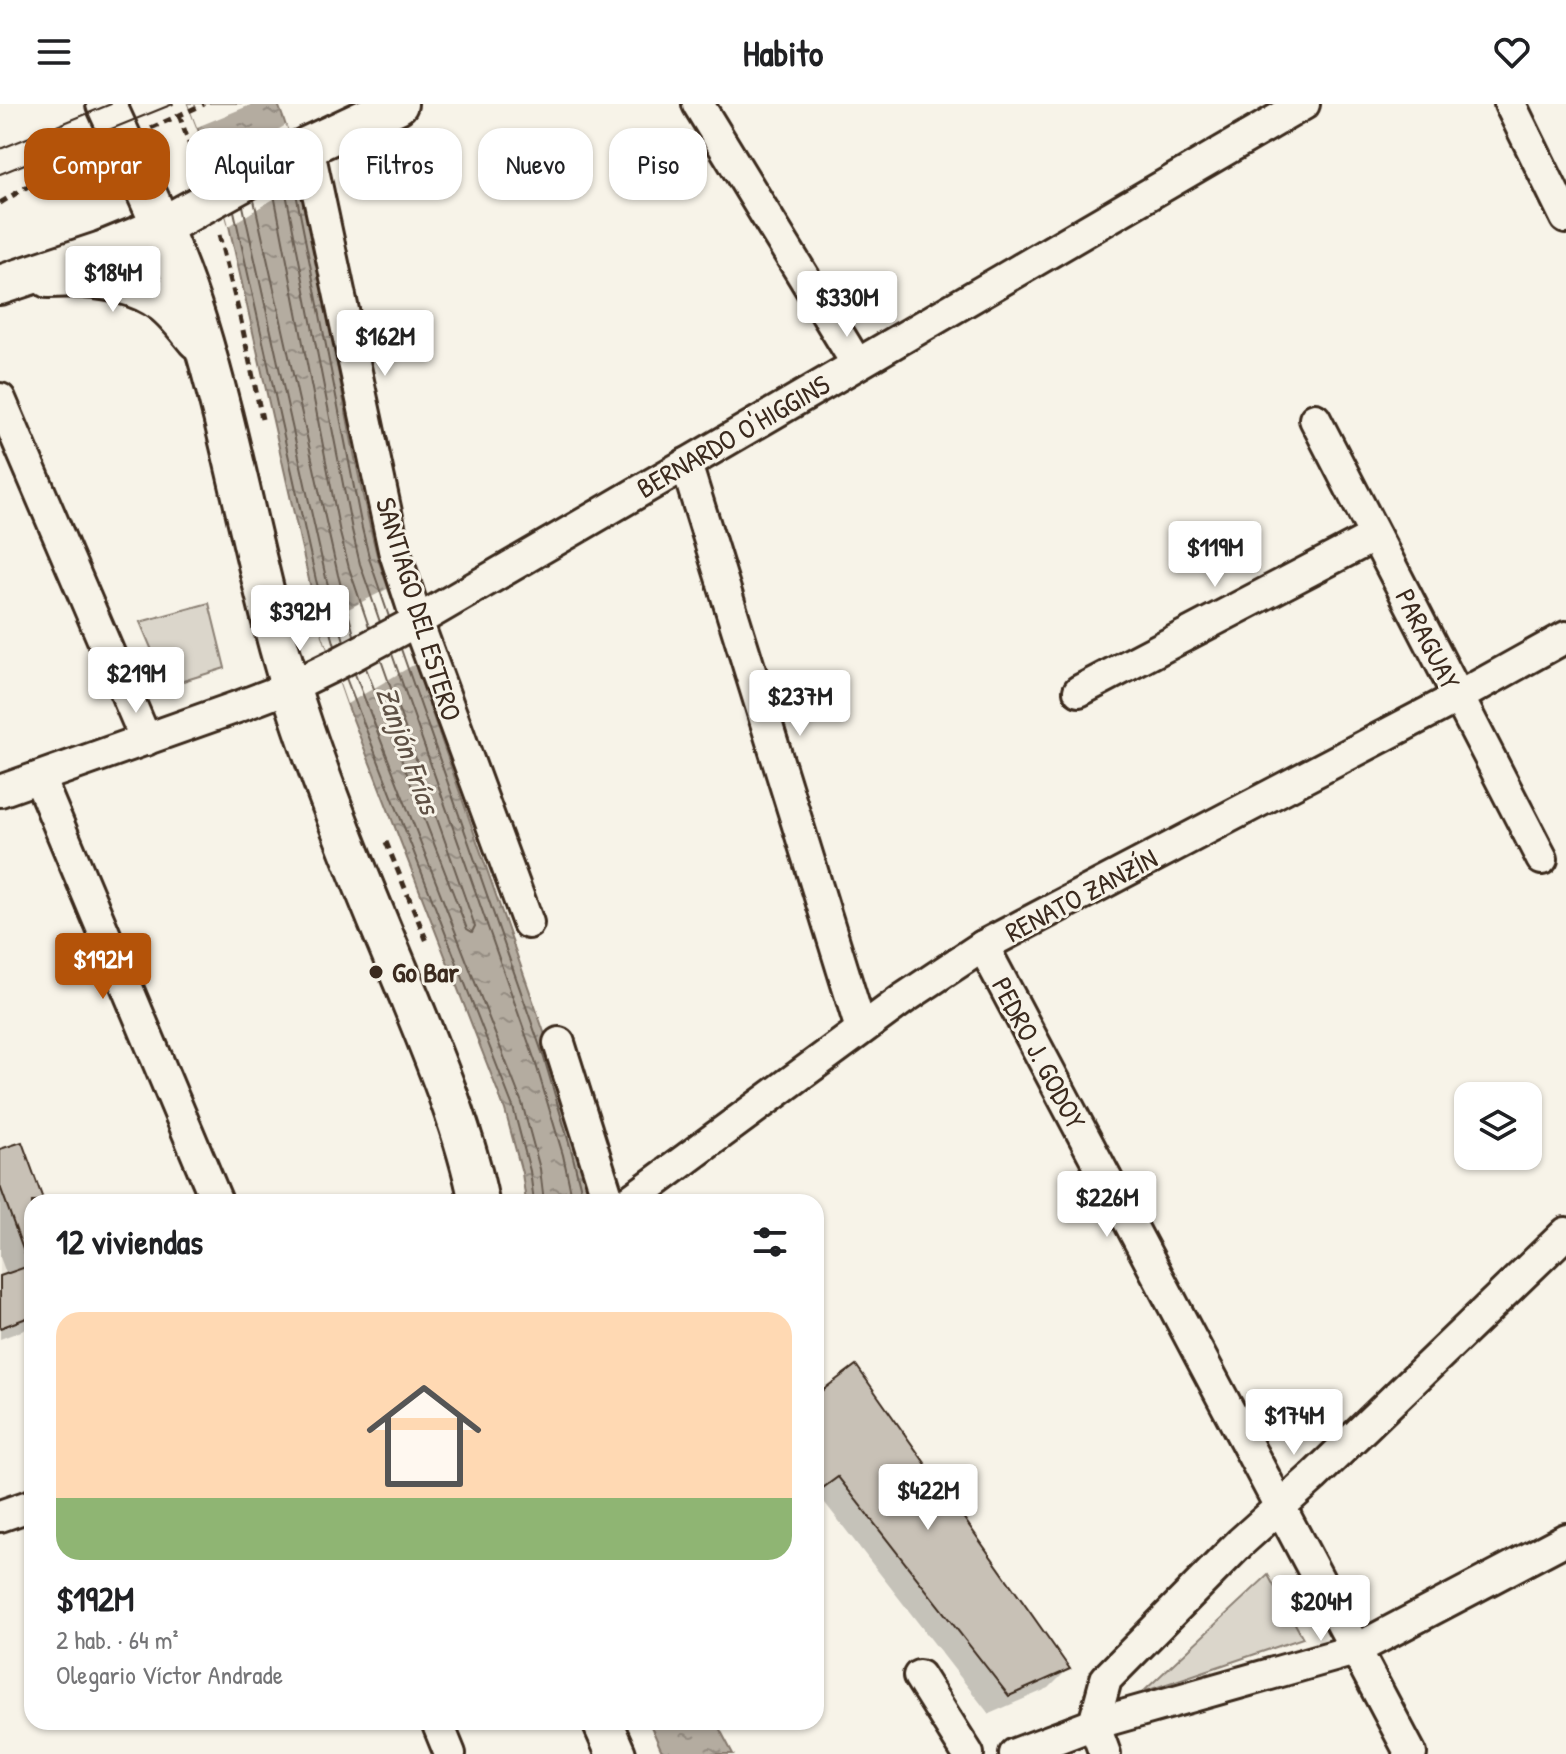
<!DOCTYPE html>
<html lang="es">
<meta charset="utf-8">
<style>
:root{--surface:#fff;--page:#f6f6f6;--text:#202124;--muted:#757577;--accent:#b45309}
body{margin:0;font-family:"Patrick Hand",sans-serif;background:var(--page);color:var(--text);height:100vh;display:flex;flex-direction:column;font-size:30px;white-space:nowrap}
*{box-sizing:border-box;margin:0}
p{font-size:26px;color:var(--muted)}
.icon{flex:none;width:44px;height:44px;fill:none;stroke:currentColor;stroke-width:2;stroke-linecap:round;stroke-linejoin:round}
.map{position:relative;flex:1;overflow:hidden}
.panel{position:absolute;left:24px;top:1090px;width:800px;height:536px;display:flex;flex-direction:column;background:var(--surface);border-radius:24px;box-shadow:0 2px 6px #0004}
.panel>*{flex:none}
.guide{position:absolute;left:24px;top:24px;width:800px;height:72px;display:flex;gap:16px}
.controls{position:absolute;left:1454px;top:978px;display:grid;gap:16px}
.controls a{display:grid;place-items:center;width:88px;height:88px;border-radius:16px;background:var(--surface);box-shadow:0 2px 6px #0004;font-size:40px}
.price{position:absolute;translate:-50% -68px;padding:0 18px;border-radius:8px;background:#fff;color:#222;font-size:26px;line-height:52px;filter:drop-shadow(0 2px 4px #0008)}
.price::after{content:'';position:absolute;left:50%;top:48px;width:24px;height:18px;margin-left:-12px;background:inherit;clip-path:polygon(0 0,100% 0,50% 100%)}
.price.selected{background:var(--accent);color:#fff}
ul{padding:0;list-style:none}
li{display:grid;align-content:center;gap:16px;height:424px;padding:0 32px}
li span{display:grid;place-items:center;height:248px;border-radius:24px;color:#555}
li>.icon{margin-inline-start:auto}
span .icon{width:144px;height:144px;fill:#fffc;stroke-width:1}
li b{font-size:34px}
h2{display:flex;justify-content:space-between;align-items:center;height:96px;padding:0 32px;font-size:34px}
.tag{padding:0 28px;border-radius:24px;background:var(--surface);box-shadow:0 2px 6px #0004;font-size:28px;line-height:72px}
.tag.selected{background:var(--accent);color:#fff}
header{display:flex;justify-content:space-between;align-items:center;height:104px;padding:0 32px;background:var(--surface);font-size:36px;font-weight:800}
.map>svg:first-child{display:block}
</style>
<header><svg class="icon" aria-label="menu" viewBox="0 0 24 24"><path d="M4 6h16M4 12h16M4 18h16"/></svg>Habito<svg class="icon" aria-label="heart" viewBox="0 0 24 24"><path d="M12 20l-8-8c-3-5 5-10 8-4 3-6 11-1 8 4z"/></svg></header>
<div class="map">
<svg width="1566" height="1650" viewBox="0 0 1566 1650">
<defs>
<pattern id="water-ripples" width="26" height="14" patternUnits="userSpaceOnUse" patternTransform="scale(2)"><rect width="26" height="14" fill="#b4aca0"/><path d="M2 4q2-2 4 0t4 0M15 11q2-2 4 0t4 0" fill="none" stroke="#948c82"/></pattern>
</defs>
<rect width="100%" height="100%" fill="#f7f3e8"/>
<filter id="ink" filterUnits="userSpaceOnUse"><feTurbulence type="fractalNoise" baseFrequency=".0125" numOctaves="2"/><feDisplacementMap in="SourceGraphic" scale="16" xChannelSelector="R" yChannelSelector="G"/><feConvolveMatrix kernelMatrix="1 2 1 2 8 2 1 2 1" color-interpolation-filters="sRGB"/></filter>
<g filter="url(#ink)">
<polygon fill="#e9e4d9" points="22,1038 44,1098 32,1098 32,1212 0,1224 0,1045"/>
<g fill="#dbd6cb" stroke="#8b8074" stroke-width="2">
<polygon points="209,499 225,564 167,582 140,518"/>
<polygon points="1268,1471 1303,1534 1143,1588"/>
</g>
<g fill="url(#water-ripples)" stroke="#84786c" stroke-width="2">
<path d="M 188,0 L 278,0 C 300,55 309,114 320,172 C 339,266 354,362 378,455 L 552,951 L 580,1047 L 592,1098 L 526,1098 L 522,1069 L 505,1006 L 347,600 L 319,520 L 229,122 L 213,64 Z"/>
<polygon points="649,1618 716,1618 733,1650 663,1650"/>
</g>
<g fill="#f7f3e8">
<polygon points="188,0 253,0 197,23"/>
<polygon points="286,21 302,78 229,122 213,64"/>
<polygon points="387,485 415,560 347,600 319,520"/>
</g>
<g fill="#0003">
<polygon points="0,1048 41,1098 32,1098 32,1223 0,1235 0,1174 7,1172 0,1153"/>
<polygon points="816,1293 1068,1565 1049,1584 989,1610 818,1390 816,1392"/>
</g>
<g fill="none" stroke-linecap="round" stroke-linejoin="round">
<g stroke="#6b5e52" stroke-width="2">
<polyline points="293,74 362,424 370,457 389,513"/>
<polyline points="284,79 352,426 360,460 380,518"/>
<polyline points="273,85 340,429 349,464 369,523"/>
<polyline points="254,96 338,471 354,531"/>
<polyline points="243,102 326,474 344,537"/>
<polyline points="234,107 316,476 335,542"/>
<polyline points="401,545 544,954 572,1049 584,1098"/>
<polyline points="392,550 535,957 563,1051 573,1098"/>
<polyline points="366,564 467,825 472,828 475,822 381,556"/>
<polyline points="355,570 522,999 540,1065 544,1098"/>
<polyline points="346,574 513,1003 530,1067 534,1098"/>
</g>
</g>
<g fill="#c8c1b6" stroke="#3b2a1e" stroke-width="2">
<polygon points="22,1038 44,1098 32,1098 32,1212 0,1224 0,1172 29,1162 0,1082 0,1045"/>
<polygon points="856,1261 1070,1565 1009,1592 838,1373 816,1389 816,1291"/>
</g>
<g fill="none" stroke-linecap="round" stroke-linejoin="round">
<g stroke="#3b2a1e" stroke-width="36">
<g id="minor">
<polyline points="698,0 857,260"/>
<polyline points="1510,0 1566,114"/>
<polyline points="308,42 394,446 417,517 528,819"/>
<polyline points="0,295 146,636"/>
<polyline points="1315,315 1542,755"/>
<polyline points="686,360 861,925"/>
<polyline points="1079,587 1375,432"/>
<polyline points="39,674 217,1098"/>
<polyline points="0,687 240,602 290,583 333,562 417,517 1304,0"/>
<polyline points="983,842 1411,1650"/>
<polyline points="559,939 609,1098"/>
<polyline points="628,1098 903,895 983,842 1458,593 1566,533"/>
<polyline points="0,1412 32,1401"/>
<polyline points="919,1572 968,1650"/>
<polyline points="437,1618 450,1650"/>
<polyline points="1094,1620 1106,1575 1241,1438 1313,1373 1566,1129"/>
<polyline points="1094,1620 1105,1650"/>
<polyline points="1015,1650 1094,1620 1355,1546 1566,1435"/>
</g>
</g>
<g stroke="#3b2a1e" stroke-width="44">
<g id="major">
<path d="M 106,0 C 138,71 174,143 197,218 C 238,351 258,490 303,622 C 334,713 372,803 409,892 C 436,958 465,1028 479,1098"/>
<path d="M 48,174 C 86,172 131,175 163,199 C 176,209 186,223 197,236"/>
<polyline points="0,181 102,147 161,123 308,42 398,0"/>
<polyline points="602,1618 616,1650"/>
</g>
</g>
<g stroke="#3b2a1e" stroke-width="5" stroke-dasharray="8 6" stroke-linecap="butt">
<polyline points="179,11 198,64"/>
<polyline points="151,24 204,0"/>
<polyline points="0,99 33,79 95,51"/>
<polyline points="219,131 241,217 262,315"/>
<polyline points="386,738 428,840"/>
</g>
<use href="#minor" stroke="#f7f3e8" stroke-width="30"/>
<use href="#major" stroke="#f7f3e8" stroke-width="38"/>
<g stroke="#3b2a1e" stroke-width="2">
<polyline points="0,45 111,0"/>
<polyline points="0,70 173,0"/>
</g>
</g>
</g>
<circle fill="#3b2a1e" stroke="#f7f3e8" stroke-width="3" cx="376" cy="868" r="8"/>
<g text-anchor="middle" stroke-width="6" stroke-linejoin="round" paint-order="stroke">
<g font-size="28" fill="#3b2a1e" stroke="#f7f3e8">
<text transform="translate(733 332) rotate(-30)" y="10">BERNARDO O'HIGGINS</text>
<text transform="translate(419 505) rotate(73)" y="10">SANTIAGO DEL ESTERO</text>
<text transform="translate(1428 535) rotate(63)" y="10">PARAGUAY</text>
<text transform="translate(1081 791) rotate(-28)" y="10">RENATO ZANZÍN</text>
<text transform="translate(1039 949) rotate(62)" y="10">PEDRO J. GODOY</text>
</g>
<g font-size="28" font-weight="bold" fill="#3b2a1e" stroke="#f7f3e8" text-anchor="start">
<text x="392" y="878">Go Bar</text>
</g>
<g font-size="30" font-style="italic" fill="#5f5145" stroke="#f7f3e8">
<text transform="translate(408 646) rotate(70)" y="10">Zanjón Frías</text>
</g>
</g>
</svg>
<div class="controls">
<a><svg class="icon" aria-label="layers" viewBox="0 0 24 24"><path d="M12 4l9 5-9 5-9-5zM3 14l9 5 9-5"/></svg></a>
</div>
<b class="price" style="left:113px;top:210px">$184M</b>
<b class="price" style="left:847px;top:235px">$330M</b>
<b class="price" style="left:385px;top:274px">$162M</b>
<b class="price" style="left:1215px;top:485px">$119M</b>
<b class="price" style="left:300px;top:549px">$392M</b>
<b class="price" style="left:136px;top:611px">$219M</b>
<b class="price" style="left:800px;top:634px">$237M</b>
<b class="price selected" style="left:103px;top:897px">$192M</b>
<b class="price" style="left:1107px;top:1135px">$226M</b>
<b class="price" style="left:1294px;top:1353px">$174M</b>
<b class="price" style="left:928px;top:1428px">$422M</b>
<b class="price" style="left:1321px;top:1539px">$204M</b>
<div class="guide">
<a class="tag selected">Comprar</a>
<a class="tag">Alquilar</a>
<a class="tag">Filtros</a>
<a class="tag">Nuevo</a>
<a class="tag">Piso</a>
</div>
<section class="panel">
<h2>12 viviendas<svg class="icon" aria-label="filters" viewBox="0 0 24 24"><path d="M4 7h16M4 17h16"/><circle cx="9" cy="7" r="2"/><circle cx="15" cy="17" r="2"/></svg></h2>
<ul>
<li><span style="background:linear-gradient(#ffd9b3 75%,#8fb573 0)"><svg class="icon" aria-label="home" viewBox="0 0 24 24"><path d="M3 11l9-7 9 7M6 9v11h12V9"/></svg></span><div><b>$192M</b><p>2 hab. · 64 m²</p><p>Olegario Víctor Andrade</p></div></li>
</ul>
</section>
</div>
